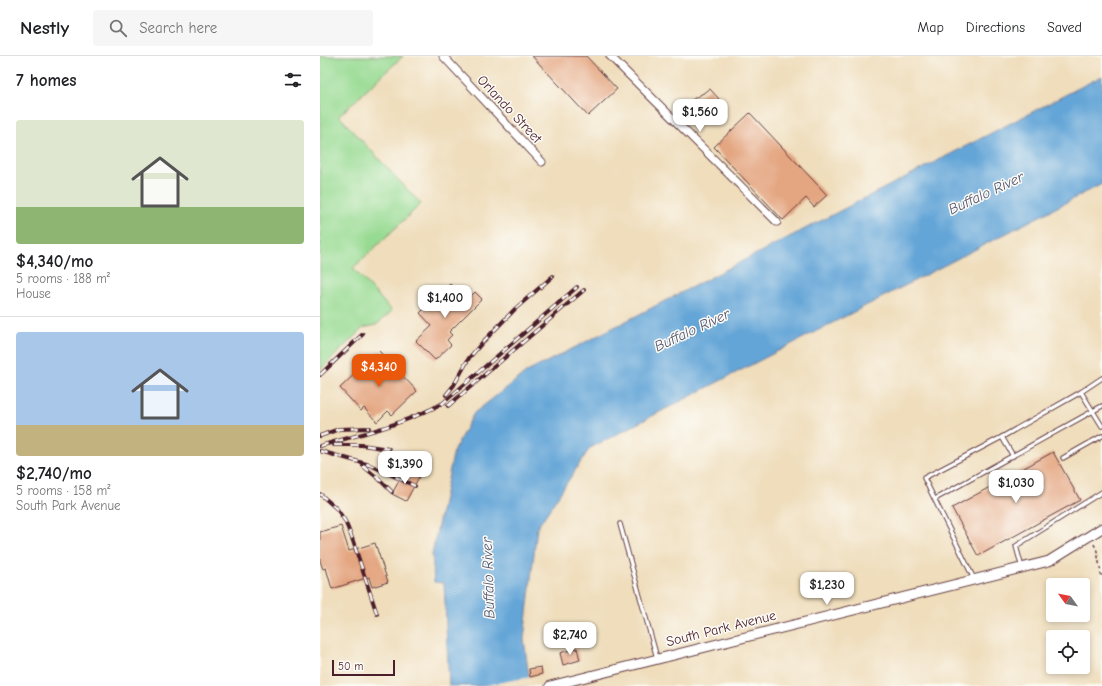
<!DOCTYPE html>
<meta charset="utf-8">
<style>
:root{--surface:#fff;--page:#f6f6f6;--text:#202124;--muted:#757577;--line:#e0e0e0;--accent:#ea580c}
body{margin:0;font-family:"Comic Neue",sans-serif;background:var(--page);color:var(--text);height:100vh;display:flex;flex-direction:column;font-size:15px;white-space:nowrap}
*{box-sizing:border-box;margin:0}
p{font-size:13px;color:var(--muted)}
.icon{flex:none;width:22px;height:22px;fill:none;stroke:currentColor;stroke-width:2;stroke-linecap:round;stroke-linejoin:round}
.map{position:relative;flex:1;overflow:hidden}
.sheet{display:flex;flex-direction:column;background:var(--surface);width:320px}
.sheet>*{flex:none}
.needle{width:26px;rotate:303deg}
.controls{position:absolute;left:726px;top:522px;display:grid;gap:8px}
.controls a{display:grid;place-items:center;width:44px;height:44px;border-radius:4px;background:var(--surface);box-shadow:0 2px 6px #0003;font-size:20px}
.scale{position:absolute;left:12px;bottom:10px;width:63px;box-sizing:border-box;padding-left:4px;border:2px solid #4a1f2b;border-top:0;font-size:11px;line-height:14px;white-space:nowrap;color:#4a1f2b;-webkit-text-stroke:3px #fdfcf7;paint-order:stroke}
.price{position:absolute;translate:-50% -34px;padding:0 9px;border-radius:8px;background:#fff;color:#222;font-size:13px;line-height:26px;filter:drop-shadow(0 1px 2px #0008)}
.price::after{content:'';position:absolute;left:50%;top:24px;width:12px;height:9px;margin-left:-6px;background:inherit;clip-path:polygon(0 0,100% 0,50% 100%)}
.price.current{background:var(--accent);color:#fff}
ul{padding:0;list-style:none}
li{display:grid;align-content:center;gap:8px;height:212px;padding:0 16px}
li+li{border-top:1px solid var(--line)}
li span{display:grid;place-items:center;height:124px;border-radius:4px;color:#555}
li>.icon{margin-inline-start:auto}
span .icon{width:72px;height:72px;fill:#fffc;stroke-width:1}
li b{font-size:17px}
h2{display:flex;justify-content:space-between;align-items:center;height:48px;padding:0 16px;font-size:17px}
header{display:flex;align-items:center;gap:24px;box-sizing:border-box;height:56px;padding:0 20px;background:var(--surface);border-bottom:1px solid var(--line)}
header strong{font-size:19px}
nav{display:flex;gap:22px;margin-inline-start:auto;font-size:14px}
.search{width:280px;height:36px;background:var(--page);display:flex;align-items:center;gap:10px;box-sizing:border-box;padding:0 14px;border-radius:4px;color:var(--muted);font-size:15px}
main{display:flex;flex:1;min-height:0}
.map>svg:first-child{display:block}
</style>
<header>
<strong>Nestly</strong>
<div class="search"><svg class="icon" aria-label="search" viewBox="0 0 24 24"><circle cx="10" cy="10" r="6"/><path d="M15 15l6 6"/></svg>Search here</div>
<nav><a>Map</a><a>Directions</a><a>Saved</a></nav>
</header>
<main>
<section class="sheet">
<h2>7 homes<svg class="icon" aria-label="filters" viewBox="0 0 24 24"><path d="M4 7h16M4 17h16"/><circle cx="9" cy="7" r="2"/><circle cx="15" cy="17" r="2"/></svg></h2>
<ul>
<li><span style="background:linear-gradient(#dfe7d0 70%,#8fb573 0)"><svg class="icon" aria-label="home" viewBox="0 0 24 24"><path d="M3 11l9-7 9 7M6 9v11h12V9"/></svg></span><div><b>$4,340/mo</b><p>5 rooms · 188 m²</p><p>House</p></div></li>
<li><span style="background:linear-gradient(#a9c7e8 75%,#c2b280 0)"><svg class="icon" aria-label="home" viewBox="0 0 24 24"><path d="M3 11l9-7 9 7M6 9v11h12V9"/></svg></span><div><b>$2,740/mo</b><p>5 rooms · 158 m²</p><p>South Park Avenue</p></div></li>
</ul>
</section>
<div class="map">
<svg width="782" height="630" viewBox="0 0 782 630">
<rect width="100%" height="100%" fill="#fdfcf7"/>
<filter id="ink" filterUnits="userSpaceOnUse"><feTurbulence type="fractalNoise" baseFrequency=".025" numOctaves="2"/><feDisplacementMap in="SourceGraphic" scale="8" xChannelSelector="R" yChannelSelector="G"/><feConvolveMatrix kernelMatrix="1 2 1 2 8 2 1 2 1" color-interpolation-filters="sRGB"/></filter>
<filter id="wash" filterUnits="userSpaceOnUse"><feTurbulence type="fractalNoise" baseFrequency=".012" numOctaves="4" result="noise"/><feDisplacementMap in="SourceGraphic" scale="16" xChannelSelector="R" yChannelSelector="G"/><feGaussianBlur stdDeviation="0.9" result="paint"/><feColorMatrix in="noise" values="0 0 0 0 0 0 0 0 0 0 0 0 0 0 0 0 0 1.4 0 .05"/><feComposite in="paint" operator="in"/></filter>
<g filter="url(#wash)">
<rect width="100%" height="100%" fill="#efddbb"/>
<polygon fill="#97da92" stroke="#707c5e" points="0,0 83,0 19,60 101,148 33,212 72,255 56,269 43,272 0,314"/>
<polygon fill="#63a5d7" stroke="#566281" points="782,20 782,128 270,392 217,472 204,583 210,630 129,630 124,527 114,526 112,498 134,394 154,357 207,316"/>
<polygon fill="#efddbb" points="211,621 212,630 161,630"/>
<g id="blocks">
<g fill="#e4a681">
<polygon points="212,0 266,0 297,33 268,60"/>
<polygon points="390,33 399,43 364,63 355,54"/>
<polygon points="430,57 507,139 494,151 486,142 463,164 394,91"/>
<polygon points="130,228 146,245 155,236 162,243 129,276 132,279 127,284 131,289 115,304 96,285 112,270 100,257"/>
<polygon points="59,295 97,335 72,359 68,355 57,366 44,352 41,355 20,332"/>
<polygon points="733,396 760,444 658,500 632,452"/>
<polygon points="85,413 99,421 86,445 72,438"/>
<polygon points="21,470 29,495 55,487 68,526 52,531 49,521 12,533 6,512 3,513 0,505 0,476"/>
<polygon points="257,592 260,604 243,609 240,597"/>
<polygon points="221,611 222,618 210,621 209,613"/>
</g>
</g>
</g>
<g filter="url(#ink)">
<use href="#blocks" fill-opacity="0" stroke="#633c41" stroke-width="1"/>
<g fill="none" stroke-linecap="round" stroke-linejoin="round">
<g stroke="#633c41" stroke-width="5.5">
<g id="service">
<polyline points="761,336 782,322"/>
<polyline points="682,381 693,400"/>
<polyline points="743,402 782,380"/>
<polyline points="615,443 782,350"/>
<polyline points="300,468 337,602"/>
<polyline points="702,512 696,490 782,436"/>
<polyline points="654,523 604,422 682,381 761,336 782,370"/>
</g>
</g>
<g stroke="#633c41" stroke-width="9">
<g id="minor">
<polyline points="123,0 222,106"/>
<polyline points="290,0 457,166"/>
</g>
</g>
<g stroke="#633c41" stroke-width="11">
<polyline id="tertiary" points="230,630 729,505 782,472"/>
</g>
<polyline stroke="#633c41" stroke-width="1.5" stroke-dasharray="3 3" stroke-linecap="butt" points="774,488 777,495 782,523"/>
<use href="#service" stroke="#fff" stroke-width="3.5"/>
<use href="#minor" stroke="#fff" stroke-width="7"/>
<use href="#tertiary" stroke="#fff" stroke-width="9"/>
<g stroke="#4a1f2b" stroke-width="4">
<g id="rail">
<polyline points="0,319 43,278"/>
<polyline points="126,339 134,329 149,302 161,288 195,253 233,220"/>
<polyline points="128,350 264,234"/>
<polyline points="0,380 19,373 49,372"/>
<polyline points="14,389 42,389 69,393"/>
<path d="M 0,390 C 41,378 85,368 123,347 L 257,231"/>
<polyline points="0,395 50,409 95,430"/>
<polyline points="43,410 59,423 72,436"/>
<polyline points="0,438 17,453 25,465 32,482 57,558"/>
</g>
</g>
<use href="#rail" stroke="#fdfcf7" stroke-width="2.5" stroke-dasharray="8" stroke-linecap="butt"/>
</g>
</g>
<g text-anchor="middle" stroke-width="3" stroke-linejoin="round" paint-order="stroke">
<g font-size="14" fill="#4a1f2b" stroke="#fdfcf7">
<text transform="translate(190 53) rotate(47)" y="5">Orlando Street</text>
<text transform="translate(401 572) rotate(-14)" y="5">South Park Avenue</text>
</g>
<g font-size="15" font-style="italic" fill="#545570" stroke="#fdfcf7">
<text transform="translate(666 137) rotate(-25)" y="5">Buffalo River</text>
<text transform="translate(372 274) rotate(-25)" y="5">Buffalo River</text>
<text transform="translate(168 522) rotate(-92)" y="5">Buffalo River</text>
</g>
</g>
</svg>
<div class="controls">
<a><svg class="needle" viewBox="-14 -14 28 28"><path d="M0-13l5 13h-10z" fill="#e53935"/><path d="M0 13l5-13h-10z" fill="#757577"/></svg></a>
<a><svg class="icon" aria-label="locate" viewBox="0 0 24 24"><circle cx="12" cy="12" r="6"/><path d="M12 2v4M12 18v4M2 12h4M18 12h4"/></svg></a>
</div>
<div class="scale">50 m</div>
<b class="price" style="left:380px;top:77px">$1,560</b>
<b class="price" style="left:125px;top:263px">$1,400</b>
<b class="price current" style="left:59px;top:332px">$4,340</b>
<b class="price" style="left:85px;top:429px">$1,390</b>
<b class="price" style="left:696px;top:448px">$1,030</b>
<b class="price" style="left:507px;top:550px">$1,230</b>
<b class="price" style="left:250px;top:600px">$2,740</b>
</div>
</main>
